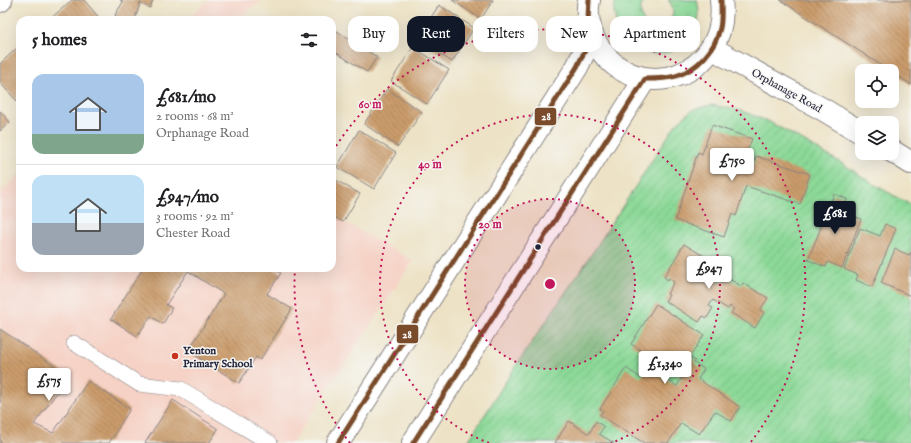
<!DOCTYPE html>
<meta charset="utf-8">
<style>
:root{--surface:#fff;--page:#f6f6f6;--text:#202124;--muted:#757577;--line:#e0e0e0;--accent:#111827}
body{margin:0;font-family:"IM FELL English",serif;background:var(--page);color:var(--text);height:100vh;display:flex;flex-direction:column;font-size:15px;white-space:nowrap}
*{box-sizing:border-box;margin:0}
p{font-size:13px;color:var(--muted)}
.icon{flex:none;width:22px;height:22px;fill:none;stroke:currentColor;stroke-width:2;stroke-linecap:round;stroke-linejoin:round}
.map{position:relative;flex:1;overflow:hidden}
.panel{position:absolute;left:16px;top:16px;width:320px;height:256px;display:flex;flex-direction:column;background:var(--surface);border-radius:12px;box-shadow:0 4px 16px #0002}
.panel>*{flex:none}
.guide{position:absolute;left:348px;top:16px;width:380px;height:36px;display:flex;gap:8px}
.fabs{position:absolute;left:855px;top:64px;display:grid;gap:8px}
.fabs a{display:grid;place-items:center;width:44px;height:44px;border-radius:8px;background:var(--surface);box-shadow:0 4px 16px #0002;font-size:20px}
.price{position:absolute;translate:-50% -34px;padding:0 9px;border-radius:4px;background:#fff;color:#222;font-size:13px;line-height:26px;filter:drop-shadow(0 1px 2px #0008)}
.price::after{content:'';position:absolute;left:50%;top:24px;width:12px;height:9px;margin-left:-6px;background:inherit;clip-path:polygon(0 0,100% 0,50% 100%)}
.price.selected{background:var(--accent);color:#fff}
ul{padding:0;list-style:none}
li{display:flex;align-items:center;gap:12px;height:100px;padding:0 16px}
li+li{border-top:1px solid var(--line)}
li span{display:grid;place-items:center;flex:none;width:112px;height:80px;border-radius:12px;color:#555}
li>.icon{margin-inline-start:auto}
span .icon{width:48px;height:48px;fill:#fffc;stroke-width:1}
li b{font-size:17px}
h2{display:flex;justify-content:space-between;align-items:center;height:48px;padding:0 16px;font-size:17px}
.pill{padding:0 14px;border-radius:12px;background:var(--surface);box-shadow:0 4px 16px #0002;font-size:14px;line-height:36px}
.pill.selected{background:var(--accent);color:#fff}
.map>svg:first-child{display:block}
</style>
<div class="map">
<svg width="911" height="443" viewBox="0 0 911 443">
<defs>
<pattern id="grass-tufts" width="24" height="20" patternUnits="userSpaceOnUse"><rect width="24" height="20" fill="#8bd897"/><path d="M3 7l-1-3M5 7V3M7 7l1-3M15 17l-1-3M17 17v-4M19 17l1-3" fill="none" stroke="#78b983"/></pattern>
<pattern id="garden-furrows" width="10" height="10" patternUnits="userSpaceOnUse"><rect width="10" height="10" fill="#8bd897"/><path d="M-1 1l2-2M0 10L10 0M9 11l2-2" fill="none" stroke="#78b983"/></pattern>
<pattern id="building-back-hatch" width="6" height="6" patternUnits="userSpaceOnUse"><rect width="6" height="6" fill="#cb9c6c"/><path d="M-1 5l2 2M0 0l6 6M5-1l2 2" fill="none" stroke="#a47f5a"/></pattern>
</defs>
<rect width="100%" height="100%" fill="#f6f6f2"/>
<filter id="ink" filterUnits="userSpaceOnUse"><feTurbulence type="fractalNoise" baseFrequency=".025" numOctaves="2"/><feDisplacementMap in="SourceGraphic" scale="8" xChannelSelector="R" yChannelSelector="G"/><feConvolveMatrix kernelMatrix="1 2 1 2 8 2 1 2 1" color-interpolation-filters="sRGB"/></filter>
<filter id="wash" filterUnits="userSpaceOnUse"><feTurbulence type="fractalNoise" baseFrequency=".012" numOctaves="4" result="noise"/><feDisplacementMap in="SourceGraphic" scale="16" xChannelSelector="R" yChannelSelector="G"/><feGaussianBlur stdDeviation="0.9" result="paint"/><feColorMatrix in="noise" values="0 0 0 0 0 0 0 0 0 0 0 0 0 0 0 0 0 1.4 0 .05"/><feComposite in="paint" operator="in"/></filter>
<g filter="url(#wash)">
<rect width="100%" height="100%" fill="#ede2c5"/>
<g fill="#f6d1c5">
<polygon points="209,0 261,0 238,20 187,20"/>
<polygon points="20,174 20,268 332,268 332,215 413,261 292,443 0,443 0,193"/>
</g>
<path fill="url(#grass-tufts)" stroke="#567d69" d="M 616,0 L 645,0 C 641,4 640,9 641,14 C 646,41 687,21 668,0 L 697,0 C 699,8 700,16 697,24 C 685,61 636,64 619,30 C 616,24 615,18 614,12 C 614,8 615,4 616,0 Z"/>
<polygon fill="url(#garden-furrows)" stroke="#567d69" points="711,105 739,110 770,122 843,164 875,185 911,205 911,443 467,443 515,367 591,255 676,124 692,110"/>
<g id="blocks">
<g fill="url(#building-back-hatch)">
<polygon points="72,0 84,0 101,20 49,20"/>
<polygon points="120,0 153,0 150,8 140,3 135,20 121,20 115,15 123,2"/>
<polygon points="452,0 493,0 481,19"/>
<polygon points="780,0 911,0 911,85 892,72 892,71 890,71"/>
<polygon points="439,5 474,28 452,62 417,39"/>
<polygon points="332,28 377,57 367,72 332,50"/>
<polygon points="20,45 20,104 0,83 0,64"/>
<polygon points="413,47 449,70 427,104 391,81"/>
<polygon points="387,89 422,112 398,147 364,124"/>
<polygon points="0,111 10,122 0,131"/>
<polygon points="712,125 752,139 743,162 753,165 756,156 810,174 800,204 746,186 736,216 732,214 724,237 675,220 698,152 702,154"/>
<polygon points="359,130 396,153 374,189 337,167"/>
<polygon points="332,178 360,194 343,222 332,215"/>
<polygon points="834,194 847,199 842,211 861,219 842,268 828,262 826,267 808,260"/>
<polygon points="885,224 896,229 872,287 856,280 858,275 844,269 860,228 880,236"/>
<polygon points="684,244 720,266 713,276 723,282 726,277 741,286 743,283 768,298 760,310 764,313 755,328 731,313 734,309 730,306 728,309 713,300 709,306 713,308 707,318 703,316 699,322 665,301 669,295 667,294 674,282 669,278 668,280 664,277"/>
<polygon points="895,249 909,255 911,252 911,296 881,283"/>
<polygon points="143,268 277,268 275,270 281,273 267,294 292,309 260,360 256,357 239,383 188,351 224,294 188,271 166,305 172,308 163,324 151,316 137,336 111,319"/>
<polygon points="656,304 704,335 690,357 695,361 694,363 704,369 698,379 740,407 731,421 715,411 699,434 681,423 668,443 644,443 600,415 603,411 600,409 626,368 641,378 647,368 677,386 682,377 631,344"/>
<polygon points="0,329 69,376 34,424 53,433 88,381 130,409 109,443 0,443"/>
<polygon points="173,400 218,429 209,443 145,443"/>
<polygon points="569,421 589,434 596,421 604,427 599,434 614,443 555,443"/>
</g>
</g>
</g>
<g filter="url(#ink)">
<use href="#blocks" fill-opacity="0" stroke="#888280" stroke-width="1"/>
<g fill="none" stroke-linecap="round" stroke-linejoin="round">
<g stroke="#888280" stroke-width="16">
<polyline id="service" points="74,343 139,384 181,389 270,443"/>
</g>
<g stroke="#888280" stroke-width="24">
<g id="minor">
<polyline points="0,1 1,0"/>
<polyline points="712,47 722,54 824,110 862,133"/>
<polyline points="892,151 911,163"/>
</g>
</g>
<g stroke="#888280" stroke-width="24">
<g id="trunk">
<path d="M 589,0 C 586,13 589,30 595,41 C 633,110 731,78 721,0"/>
<polyline points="338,443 577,67 592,36"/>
<polyline points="413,443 645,79"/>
</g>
</g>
<use href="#service" stroke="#fff" stroke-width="15"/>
<use href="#minor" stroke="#fff" stroke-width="22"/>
<use href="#trunk" stroke="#fff" stroke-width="22"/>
<g stroke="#f6f6f2" stroke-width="8">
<g id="bus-1">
<polyline points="338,443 577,67 592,36 588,19 589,0"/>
<path d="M 413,443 L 645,79 C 655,79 666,79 676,76 C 698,69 715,50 720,28 C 722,19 721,9 721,0"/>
</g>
</g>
<use href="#bus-1" stroke="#7a4b2a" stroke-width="5"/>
</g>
</g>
<circle cx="550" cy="284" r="85" fill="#c2185b" fill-opacity=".12"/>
<g fill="none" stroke="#c2185b" stroke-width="2" stroke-dasharray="2 4">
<circle cx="550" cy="284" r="85"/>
<path d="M489 443A170 170 0 1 1 611 443"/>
<path d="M350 443A255 255 0 0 1 295 268M333 151A255 255 0 1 1 750 443"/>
</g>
<circle fill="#22223b" stroke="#f6f6f2" stroke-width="1.5" cx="538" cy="247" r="3.5"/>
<circle fill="#c8321e" stroke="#f6f6f2" stroke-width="1.5" cx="175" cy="356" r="4"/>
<g text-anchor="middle" stroke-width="3" stroke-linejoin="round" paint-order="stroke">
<g font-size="11" fill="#22223b" stroke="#f6f6f2">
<text transform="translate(787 90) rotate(29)" y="4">Orphanage Road</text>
</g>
<g font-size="11" font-weight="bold" fill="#22223b" stroke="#f6f6f2" text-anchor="start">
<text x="183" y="354">Yenton<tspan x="183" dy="13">Primary School</tspan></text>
</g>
</g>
<circle cx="550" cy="284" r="6" fill="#c2185b" stroke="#f6f6f2" stroke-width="2"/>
<g font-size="12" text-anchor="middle" font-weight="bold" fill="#c2185b" stroke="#f6f6f2" stroke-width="3" stroke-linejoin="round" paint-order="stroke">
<text x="370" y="108">60 m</text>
<text x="430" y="168">40 m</text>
<text x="490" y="228">20 m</text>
</g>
<g stroke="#f6f6f2" stroke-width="1.5">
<rect x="534" y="107" width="23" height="19" rx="4" fill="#7a4b2a"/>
<rect x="396" y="324" width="23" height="20" rx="4" fill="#7a4b2a"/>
</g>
<g font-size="11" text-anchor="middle" font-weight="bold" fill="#fff">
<text x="546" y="120">28</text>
<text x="407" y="338">28</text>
</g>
</svg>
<div class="fabs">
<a><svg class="icon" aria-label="locate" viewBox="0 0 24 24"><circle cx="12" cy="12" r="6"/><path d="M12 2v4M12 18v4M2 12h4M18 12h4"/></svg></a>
<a><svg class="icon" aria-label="layers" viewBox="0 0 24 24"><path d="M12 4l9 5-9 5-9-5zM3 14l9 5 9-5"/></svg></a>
</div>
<b class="price" style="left:732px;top:182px">£750</b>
<b class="price selected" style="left:835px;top:235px">£681</b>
<b class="price" style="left:709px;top:290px">£947</b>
<b class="price" style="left:665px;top:385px">£1,340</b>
<b class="price" style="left:49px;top:402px">£575</b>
<div class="guide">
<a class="pill">Buy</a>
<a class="pill selected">Rent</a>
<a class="pill">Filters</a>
<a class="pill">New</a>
<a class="pill">Apartment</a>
</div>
<section class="panel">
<h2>5 homes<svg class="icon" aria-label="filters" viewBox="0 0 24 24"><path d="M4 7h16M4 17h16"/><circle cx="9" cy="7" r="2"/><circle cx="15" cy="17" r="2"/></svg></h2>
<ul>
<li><span style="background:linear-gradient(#a9c7e8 75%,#7fa58c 0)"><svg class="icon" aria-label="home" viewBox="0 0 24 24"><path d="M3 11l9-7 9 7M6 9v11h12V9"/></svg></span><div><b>£681/mo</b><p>2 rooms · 68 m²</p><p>Orphanage Road</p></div></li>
<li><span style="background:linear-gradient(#bfe0f5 60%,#9aa5b1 0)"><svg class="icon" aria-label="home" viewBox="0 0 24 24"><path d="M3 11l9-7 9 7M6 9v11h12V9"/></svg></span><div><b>£947/mo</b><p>3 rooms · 92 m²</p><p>Chester Road</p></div></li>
</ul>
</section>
</div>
